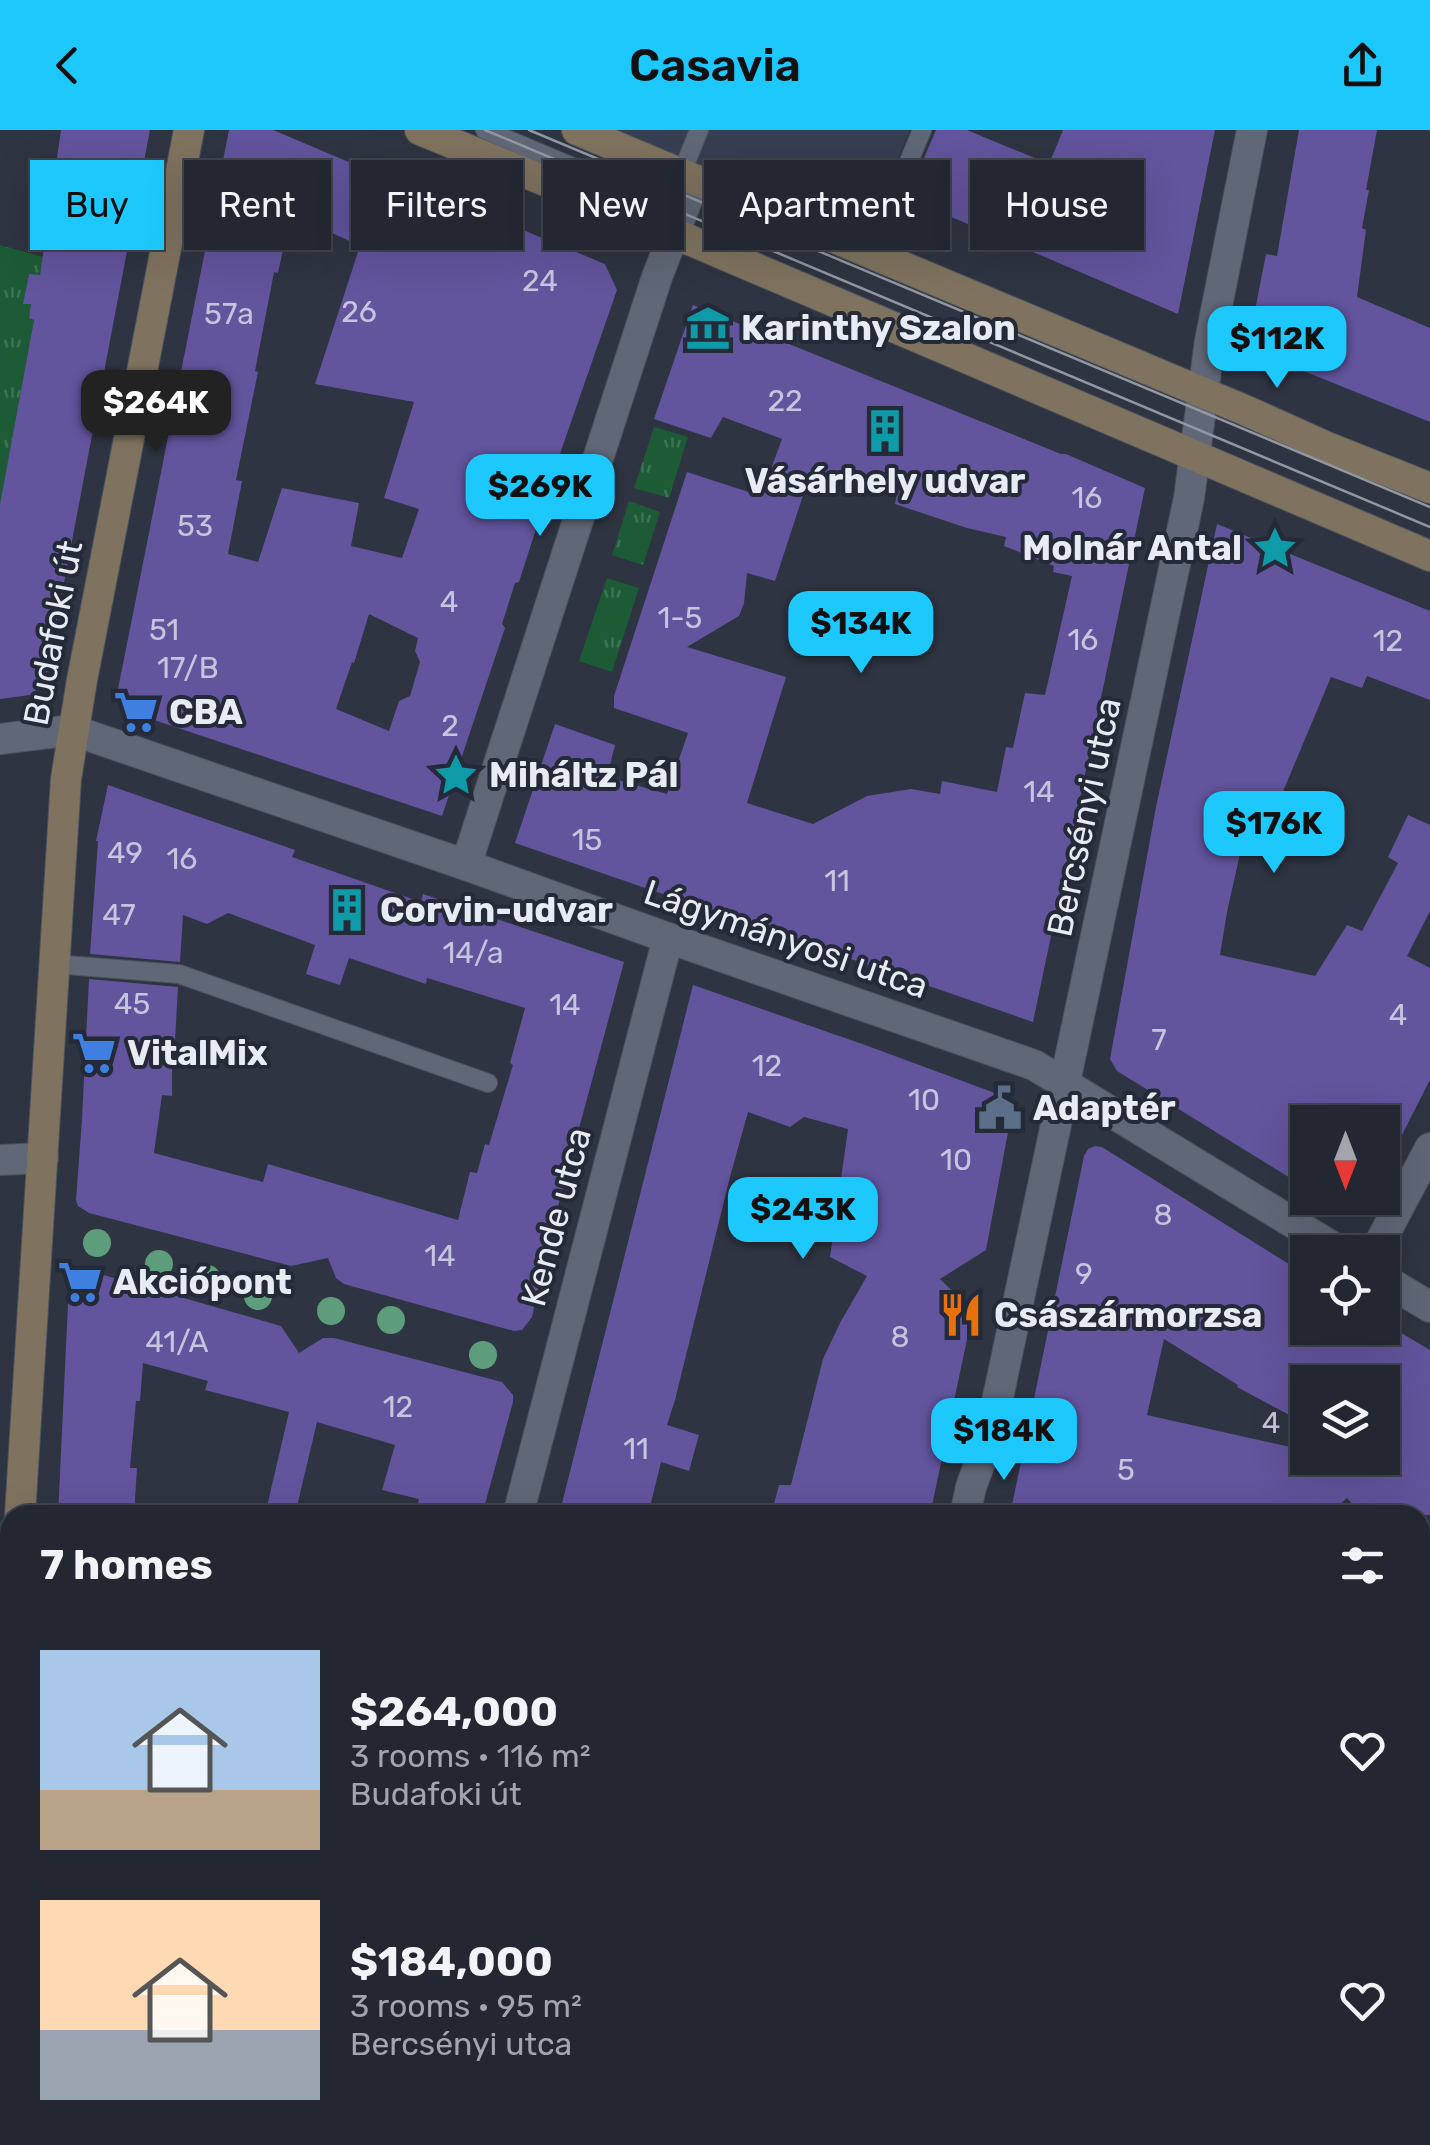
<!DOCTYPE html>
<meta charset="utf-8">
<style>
:root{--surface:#222731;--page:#2a2f39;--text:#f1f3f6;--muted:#a2a5ab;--line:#3f444d;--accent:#1dc9fc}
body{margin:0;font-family:Rubik,sans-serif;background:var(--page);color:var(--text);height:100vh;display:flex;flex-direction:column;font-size:38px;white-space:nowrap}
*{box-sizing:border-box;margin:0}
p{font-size:32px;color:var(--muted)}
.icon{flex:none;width:55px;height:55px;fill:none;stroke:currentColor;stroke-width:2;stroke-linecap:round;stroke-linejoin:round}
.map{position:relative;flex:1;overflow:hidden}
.sheet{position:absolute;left:0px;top:1375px;width:1430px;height:640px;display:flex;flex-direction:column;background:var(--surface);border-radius:30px 30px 0 0;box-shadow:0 10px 40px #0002,0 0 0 2px var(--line)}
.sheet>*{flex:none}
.banner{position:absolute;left:30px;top:30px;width:1370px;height:90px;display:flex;gap:20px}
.needle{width:65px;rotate:180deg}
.buttons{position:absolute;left:1290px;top:975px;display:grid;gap:20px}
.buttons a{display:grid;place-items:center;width:110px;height:110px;border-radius:0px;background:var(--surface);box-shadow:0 10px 40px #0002,0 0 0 2px var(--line);font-size:50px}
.price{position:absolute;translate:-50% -85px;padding:0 22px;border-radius:20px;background:var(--accent);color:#111;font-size:32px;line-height:65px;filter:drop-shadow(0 2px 5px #0008)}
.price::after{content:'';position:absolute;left:50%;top:60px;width:30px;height:22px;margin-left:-15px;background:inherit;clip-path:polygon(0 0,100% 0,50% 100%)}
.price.on{background:#222;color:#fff}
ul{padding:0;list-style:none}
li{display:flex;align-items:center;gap:30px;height:250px;padding:0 40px}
li span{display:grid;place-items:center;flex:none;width:280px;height:200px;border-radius:0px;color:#555}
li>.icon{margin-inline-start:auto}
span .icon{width:120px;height:120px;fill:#fffc;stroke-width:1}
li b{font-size:42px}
h2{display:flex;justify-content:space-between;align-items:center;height:120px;padding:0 40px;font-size:42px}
.tag{padding:0 35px;border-radius:0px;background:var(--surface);box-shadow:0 10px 40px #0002,0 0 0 2px var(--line);font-size:35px;line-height:90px}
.tag.on{background:var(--accent);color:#111}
header{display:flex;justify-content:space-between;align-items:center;height:130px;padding:0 40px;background:var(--accent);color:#111;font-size:45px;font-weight:600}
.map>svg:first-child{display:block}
</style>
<header><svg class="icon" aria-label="back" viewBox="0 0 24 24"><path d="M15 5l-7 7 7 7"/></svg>Casavia<svg class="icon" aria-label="share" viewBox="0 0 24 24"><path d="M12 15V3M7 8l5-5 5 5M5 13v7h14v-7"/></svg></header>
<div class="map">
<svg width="1430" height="2015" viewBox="0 0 1430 2015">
<defs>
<pattern id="grass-tufts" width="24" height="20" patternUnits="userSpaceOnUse" patternTransform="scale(2.5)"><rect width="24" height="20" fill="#1c5b35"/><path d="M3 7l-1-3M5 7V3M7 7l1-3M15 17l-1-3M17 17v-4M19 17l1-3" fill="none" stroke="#3d7353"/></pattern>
</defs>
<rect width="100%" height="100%" fill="#2e3441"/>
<polygon fill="#363e51" points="560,0 910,0 855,127"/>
<g fill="url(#grass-tufts)">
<polygon points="0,115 43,127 40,145 29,145 24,173 31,174 29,188 34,190 0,374"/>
<polygon points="654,297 688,307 669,368 634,358"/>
<polygon points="629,371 660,382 643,435 612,425"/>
<polygon points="607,448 639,458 612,542 579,531"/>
</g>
<g fill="#62549d" fill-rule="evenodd">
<polygon points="61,0 150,0 45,553 30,565 0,569 0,374 34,190 29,188 31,174 23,174 29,144 40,145"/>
<path d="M 229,0 L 273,0 L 382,46 L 487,85 L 605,134 L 617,160 L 562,318 L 519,452 L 515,453 L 502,494 L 505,498 L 442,686 L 127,581 L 122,578 L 116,569 ZM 291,84 L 360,116 L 315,254 L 414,272 L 384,368 L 419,379 L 402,428 L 351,416 L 359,373 L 282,358 L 258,432 L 228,424 L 242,351 L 236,350 L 258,242 L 255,241 L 274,142 L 278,143 ZM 369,484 L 418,508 L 415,521 L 420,532 L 410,566 L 399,571 L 389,601 L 336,579 L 352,532 L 354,533 Z"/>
<polygon points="936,0 967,0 1049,34 1063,0 1215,0 1178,184 907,68"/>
<polygon points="1299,0 1377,0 1366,60 1369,60 1362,98 1366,100 1357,167 1430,198 1430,292 1259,223 1251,213 1251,201 1266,124 1277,126"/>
<path d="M 693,175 L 1061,324 L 1066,324 L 1145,358 L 1033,892 L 515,713 L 555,594 L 615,615 L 607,647 L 667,664 L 688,603 L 614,578 L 614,566 L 687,342 L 761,366 L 782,309 L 723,287 L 711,308 L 654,289 ZM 811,341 L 897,364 L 895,374 L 967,398 L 1006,407 L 1004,416 L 1054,436 L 1053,442 L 1072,446 L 1045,565 L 1025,563 L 1013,618 L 1006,617 L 997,662 L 942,651 L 940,664 L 911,659 L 867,666 L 813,694 L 747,673 L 786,547 L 687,517 L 739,486 L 744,473 L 747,443 L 775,451 Z"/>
<polygon points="1217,394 1430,481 1430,570 1367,546 1362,558 1331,547 1274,683 1262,682 1258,699 1246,697 1227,782 1220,825 1315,846 1347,795 1362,801 1398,733 1388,727 1408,685 1430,695 1430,781 1407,826 1430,838 1430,950 1382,1044 1382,992 1308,992 1308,1059 1117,941 1110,929 1156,677"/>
<polygon points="108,655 295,720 292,727 421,772 423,764 624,832 547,1117 532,1187 522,1200 514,1201 344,1154 336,1148 328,1128 291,1136 89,1083 78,1076 76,1070 82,989 89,849 178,857 175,911 172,911 172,966 162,965 154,1023 263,1052 268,1034 458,1090 470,1042 477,1043 485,1014 489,1015 513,935 510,933 525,878 427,848 426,854 349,828 340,855 306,844 315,815 228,783 207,794 183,785 180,832 90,824 98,711 96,711"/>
<polygon points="693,855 865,915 1014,970 986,1120 940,1149 973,1181 930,1385 771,1385 779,1355 791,1355 823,1229 840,1193 867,1146 830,1127 848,999 804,987 790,997 748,982 730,1047 675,1270 667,1295 699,1305 689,1341 661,1332 648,1385 559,1385"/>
<path d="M 1095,1016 L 1102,1017 L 1308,1146 L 1308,1198 L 1393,1198 L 1430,1220 L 1430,1385 L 1362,1385 L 1347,1368 L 1328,1385 L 1010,1385 L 1084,1026 L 1088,1019 ZM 1164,1209 L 1238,1255 L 1237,1257 L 1308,1295 L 1308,1252 L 1382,1252 L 1382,1337 L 1338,1328 L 1308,1328 L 1308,1321 L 1147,1285 Z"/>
<polygon points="83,1139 281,1196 299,1223 323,1208 334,1208 502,1252 513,1265 513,1272 482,1385 415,1385 419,1369 382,1360 395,1315 317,1292 295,1385 265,1385 289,1282 205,1260 208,1251 143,1233 140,1271 136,1271 130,1338 137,1338 134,1385 58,1385 69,1153"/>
</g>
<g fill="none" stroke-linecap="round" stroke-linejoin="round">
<g stroke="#4c525d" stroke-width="20">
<g id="lane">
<polyline points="485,0 630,61 662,92"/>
<polyline points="681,45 699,0"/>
<polyline points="870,124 922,0"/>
<polyline points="54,834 179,844 488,953"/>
<polyline points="1420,1556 1430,1547"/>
<polyline points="847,2015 850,2005"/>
<polyline points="988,2015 995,2005"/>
</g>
</g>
<g stroke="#4c525d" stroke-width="32">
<g id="street">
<polyline points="0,609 72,600 466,735 668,808 1034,935 1341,1122"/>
<polyline points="466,735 657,147 695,50"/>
<polyline points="0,1030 43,1028"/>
<polyline points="1375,1122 1430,1018"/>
<polyline points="1382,1148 1430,1177"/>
<polyline points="518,1385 668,808"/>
<polyline points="965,1385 971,1357 990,1305 1189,368 1210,211 1252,0"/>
<polyline points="0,1849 10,1850"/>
<polyline points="873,2005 889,2015"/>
</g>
</g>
<g stroke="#4c525d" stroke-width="32">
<g id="secondary">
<polyline points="420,0 673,103 1430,426"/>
<polyline points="577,0 1247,281 1327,317 1430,358"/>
<polyline points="20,1385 66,649 82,550 189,0"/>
<polyline points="1420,1508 1430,1499"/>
<polyline points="1420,1609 1430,1600"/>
<polyline points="0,1701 10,1538"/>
<polyline points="945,2015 952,2005"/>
<polyline points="1043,2015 1050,2005"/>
</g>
</g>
<use href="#lane" stroke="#606776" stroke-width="18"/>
<use href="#street" stroke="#606776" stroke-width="30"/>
<use href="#secondary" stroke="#7f735f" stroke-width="30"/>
<g stroke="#9297a2" stroke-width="2.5">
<polyline points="485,0 1430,397"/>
<polyline points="529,0 1430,377"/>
<polyline points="1420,1543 1430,1534"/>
<polyline points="1420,1568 1430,1559"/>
<polyline points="978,2015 984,2005"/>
<polyline points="999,2015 1006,2005"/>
</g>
</g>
<g fill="#5e9d7b">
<circle cx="97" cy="1113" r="14"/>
<circle cx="159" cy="1134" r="14"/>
<circle cx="207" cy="1149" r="14"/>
<circle cx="258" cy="1166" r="14"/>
<circle cx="331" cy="1181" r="14"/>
<circle cx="391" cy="1190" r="14"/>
<circle cx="483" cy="1225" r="14"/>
</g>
<defs>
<g id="museum-bare" transform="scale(3.45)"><path d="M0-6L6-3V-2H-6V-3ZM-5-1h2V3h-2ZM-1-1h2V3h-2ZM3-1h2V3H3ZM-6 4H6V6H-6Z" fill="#0f9aa8" stroke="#242a37" stroke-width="2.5" paint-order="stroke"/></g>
<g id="building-bare" transform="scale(3.45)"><path d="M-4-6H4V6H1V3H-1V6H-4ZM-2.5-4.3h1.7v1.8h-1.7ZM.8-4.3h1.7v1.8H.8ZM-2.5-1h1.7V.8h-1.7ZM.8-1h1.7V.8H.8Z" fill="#0f9aa8" stroke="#242a37" stroke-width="2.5" paint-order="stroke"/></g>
<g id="sight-bare" transform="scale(3.45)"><path d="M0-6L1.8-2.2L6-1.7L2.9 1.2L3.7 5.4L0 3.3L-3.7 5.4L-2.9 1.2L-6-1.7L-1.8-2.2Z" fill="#0f9aa8" stroke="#242a37" stroke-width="2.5" paint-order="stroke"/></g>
<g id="supermarket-bare" transform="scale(3.45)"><path d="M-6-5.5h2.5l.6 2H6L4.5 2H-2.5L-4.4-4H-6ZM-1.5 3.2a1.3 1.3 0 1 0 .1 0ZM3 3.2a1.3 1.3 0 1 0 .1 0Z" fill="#3f7fe0" stroke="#242a37" stroke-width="2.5" paint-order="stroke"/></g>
<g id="civic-bare" transform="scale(3.45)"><path d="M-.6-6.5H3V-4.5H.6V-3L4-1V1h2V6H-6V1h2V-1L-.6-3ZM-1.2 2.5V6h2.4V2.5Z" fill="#5c6f8a" stroke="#242a37" stroke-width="2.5" paint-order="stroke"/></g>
<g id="restaurant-bare" transform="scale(3.45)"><path d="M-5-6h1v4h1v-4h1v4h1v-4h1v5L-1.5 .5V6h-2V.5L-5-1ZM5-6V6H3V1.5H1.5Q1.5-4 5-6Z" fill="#e8710a" stroke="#242a37" stroke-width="2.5" paint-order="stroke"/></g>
</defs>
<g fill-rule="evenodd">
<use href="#museum-bare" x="708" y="198"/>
<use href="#building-bare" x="885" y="301"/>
<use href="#sight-bare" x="1275" y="418"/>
<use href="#supermarket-bare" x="136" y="582"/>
<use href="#sight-bare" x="456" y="645"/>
<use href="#building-bare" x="347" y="780"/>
<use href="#supermarket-bare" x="94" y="923"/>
<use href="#civic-bare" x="1000" y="978"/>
<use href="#supermarket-bare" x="80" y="1152"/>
<use href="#restaurant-bare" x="961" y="1185"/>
</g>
<g text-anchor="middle" stroke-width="8" stroke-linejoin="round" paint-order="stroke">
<g font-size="30" fill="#c6c5de">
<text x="540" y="161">24</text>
<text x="359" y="192">26</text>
<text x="229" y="194">57a</text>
<text x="785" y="281">22</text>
<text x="1087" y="378">16</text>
<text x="195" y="406">53</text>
<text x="449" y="482">4</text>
<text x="680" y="498">1-5</text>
<text x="164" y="510">51</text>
<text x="1083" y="520">16</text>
<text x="1388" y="521">12</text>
<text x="188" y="548">17/B</text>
<text x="450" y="606">2</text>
<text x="1039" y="672">14</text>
<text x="587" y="720">15</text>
<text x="125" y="733">49</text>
<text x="182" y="739">16</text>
<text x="837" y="761">11</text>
<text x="119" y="795">47</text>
<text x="473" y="833">14/a</text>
<text x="132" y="884">45</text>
<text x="565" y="885">14</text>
<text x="1398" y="895">4</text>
<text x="1159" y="920">7</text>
<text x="767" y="946">12</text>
<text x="924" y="980">10</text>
<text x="956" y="1040">10</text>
<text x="1163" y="1095">8</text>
<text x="440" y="1136">14</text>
<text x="1084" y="1154">9</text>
<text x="900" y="1217">8</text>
<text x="177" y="1222">41/A</text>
<text x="398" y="1287">12</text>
<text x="1271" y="1303">4</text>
<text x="636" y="1329">11</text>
<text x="1126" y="1350">5</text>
</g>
<g font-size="35" font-weight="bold" fill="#e7ebf4" stroke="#242a37" text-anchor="start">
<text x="741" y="210">Karinthy Szalon</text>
<text x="885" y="363" text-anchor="middle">Vásárhely udvar</text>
<text x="1242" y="430" text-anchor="end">Molnár Antal</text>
<text x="169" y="594">CBA</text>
<text x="489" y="657">Miháltz Pál</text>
<text x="380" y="792">Corvin-udvar</text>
<text x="127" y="935">VitalMix</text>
<text x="1033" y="990">Adaptér</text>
<text x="113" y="1164">Akciópont</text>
<text x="994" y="1197">Császármorzsa</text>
</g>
<g font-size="35" fill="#e7ebf4" stroke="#242a37">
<text transform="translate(53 503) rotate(-79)" y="12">Budafoki út</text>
<text transform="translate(1084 687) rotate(-78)" y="12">Bercsényi utca</text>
<text transform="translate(786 809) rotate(19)" y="12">Lágymányosi utca</text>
<text transform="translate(556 1087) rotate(-75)" y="12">Kende utca</text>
</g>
</g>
</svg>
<div class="buttons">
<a><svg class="needle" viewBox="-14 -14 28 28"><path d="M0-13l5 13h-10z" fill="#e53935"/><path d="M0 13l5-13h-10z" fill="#a2a5ab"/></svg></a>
<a><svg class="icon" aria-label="locate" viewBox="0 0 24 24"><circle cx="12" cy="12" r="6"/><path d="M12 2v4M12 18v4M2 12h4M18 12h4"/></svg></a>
<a><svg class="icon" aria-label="layers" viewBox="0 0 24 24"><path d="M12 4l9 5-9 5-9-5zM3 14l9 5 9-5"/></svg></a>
</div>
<b class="price" style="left:1277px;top:261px">$112K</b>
<b class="price on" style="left:156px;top:325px">$264K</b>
<b class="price" style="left:540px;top:409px">$269K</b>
<b class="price" style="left:861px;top:546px">$134K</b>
<b class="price" style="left:1274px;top:746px">$176K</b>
<b class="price" style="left:803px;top:1132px">$243K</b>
<b class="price" style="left:1004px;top:1353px">$184K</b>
<div class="banner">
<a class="tag on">Buy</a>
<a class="tag">Rent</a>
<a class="tag">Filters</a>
<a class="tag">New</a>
<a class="tag">Apartment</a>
<a class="tag">House</a>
</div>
<section class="sheet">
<h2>7 homes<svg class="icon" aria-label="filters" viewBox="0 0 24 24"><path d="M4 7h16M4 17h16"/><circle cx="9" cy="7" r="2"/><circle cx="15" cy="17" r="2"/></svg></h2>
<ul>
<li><span style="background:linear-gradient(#a9c7e8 70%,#b9a48a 0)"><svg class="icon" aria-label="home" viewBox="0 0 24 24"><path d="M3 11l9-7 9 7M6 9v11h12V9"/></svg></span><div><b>$264,000</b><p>3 rooms · 116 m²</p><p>Budafoki út</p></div><svg class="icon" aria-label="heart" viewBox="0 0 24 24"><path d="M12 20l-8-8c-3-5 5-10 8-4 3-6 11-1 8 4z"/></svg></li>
<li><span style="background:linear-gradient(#ffd9b3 65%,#9aa5b1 0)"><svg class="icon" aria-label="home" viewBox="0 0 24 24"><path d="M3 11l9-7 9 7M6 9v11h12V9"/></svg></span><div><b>$184,000</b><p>3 rooms · 95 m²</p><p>Bercsényi utca</p></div><svg class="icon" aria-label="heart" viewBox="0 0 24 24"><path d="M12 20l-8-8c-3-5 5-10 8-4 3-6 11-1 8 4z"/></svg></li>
</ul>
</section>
</div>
